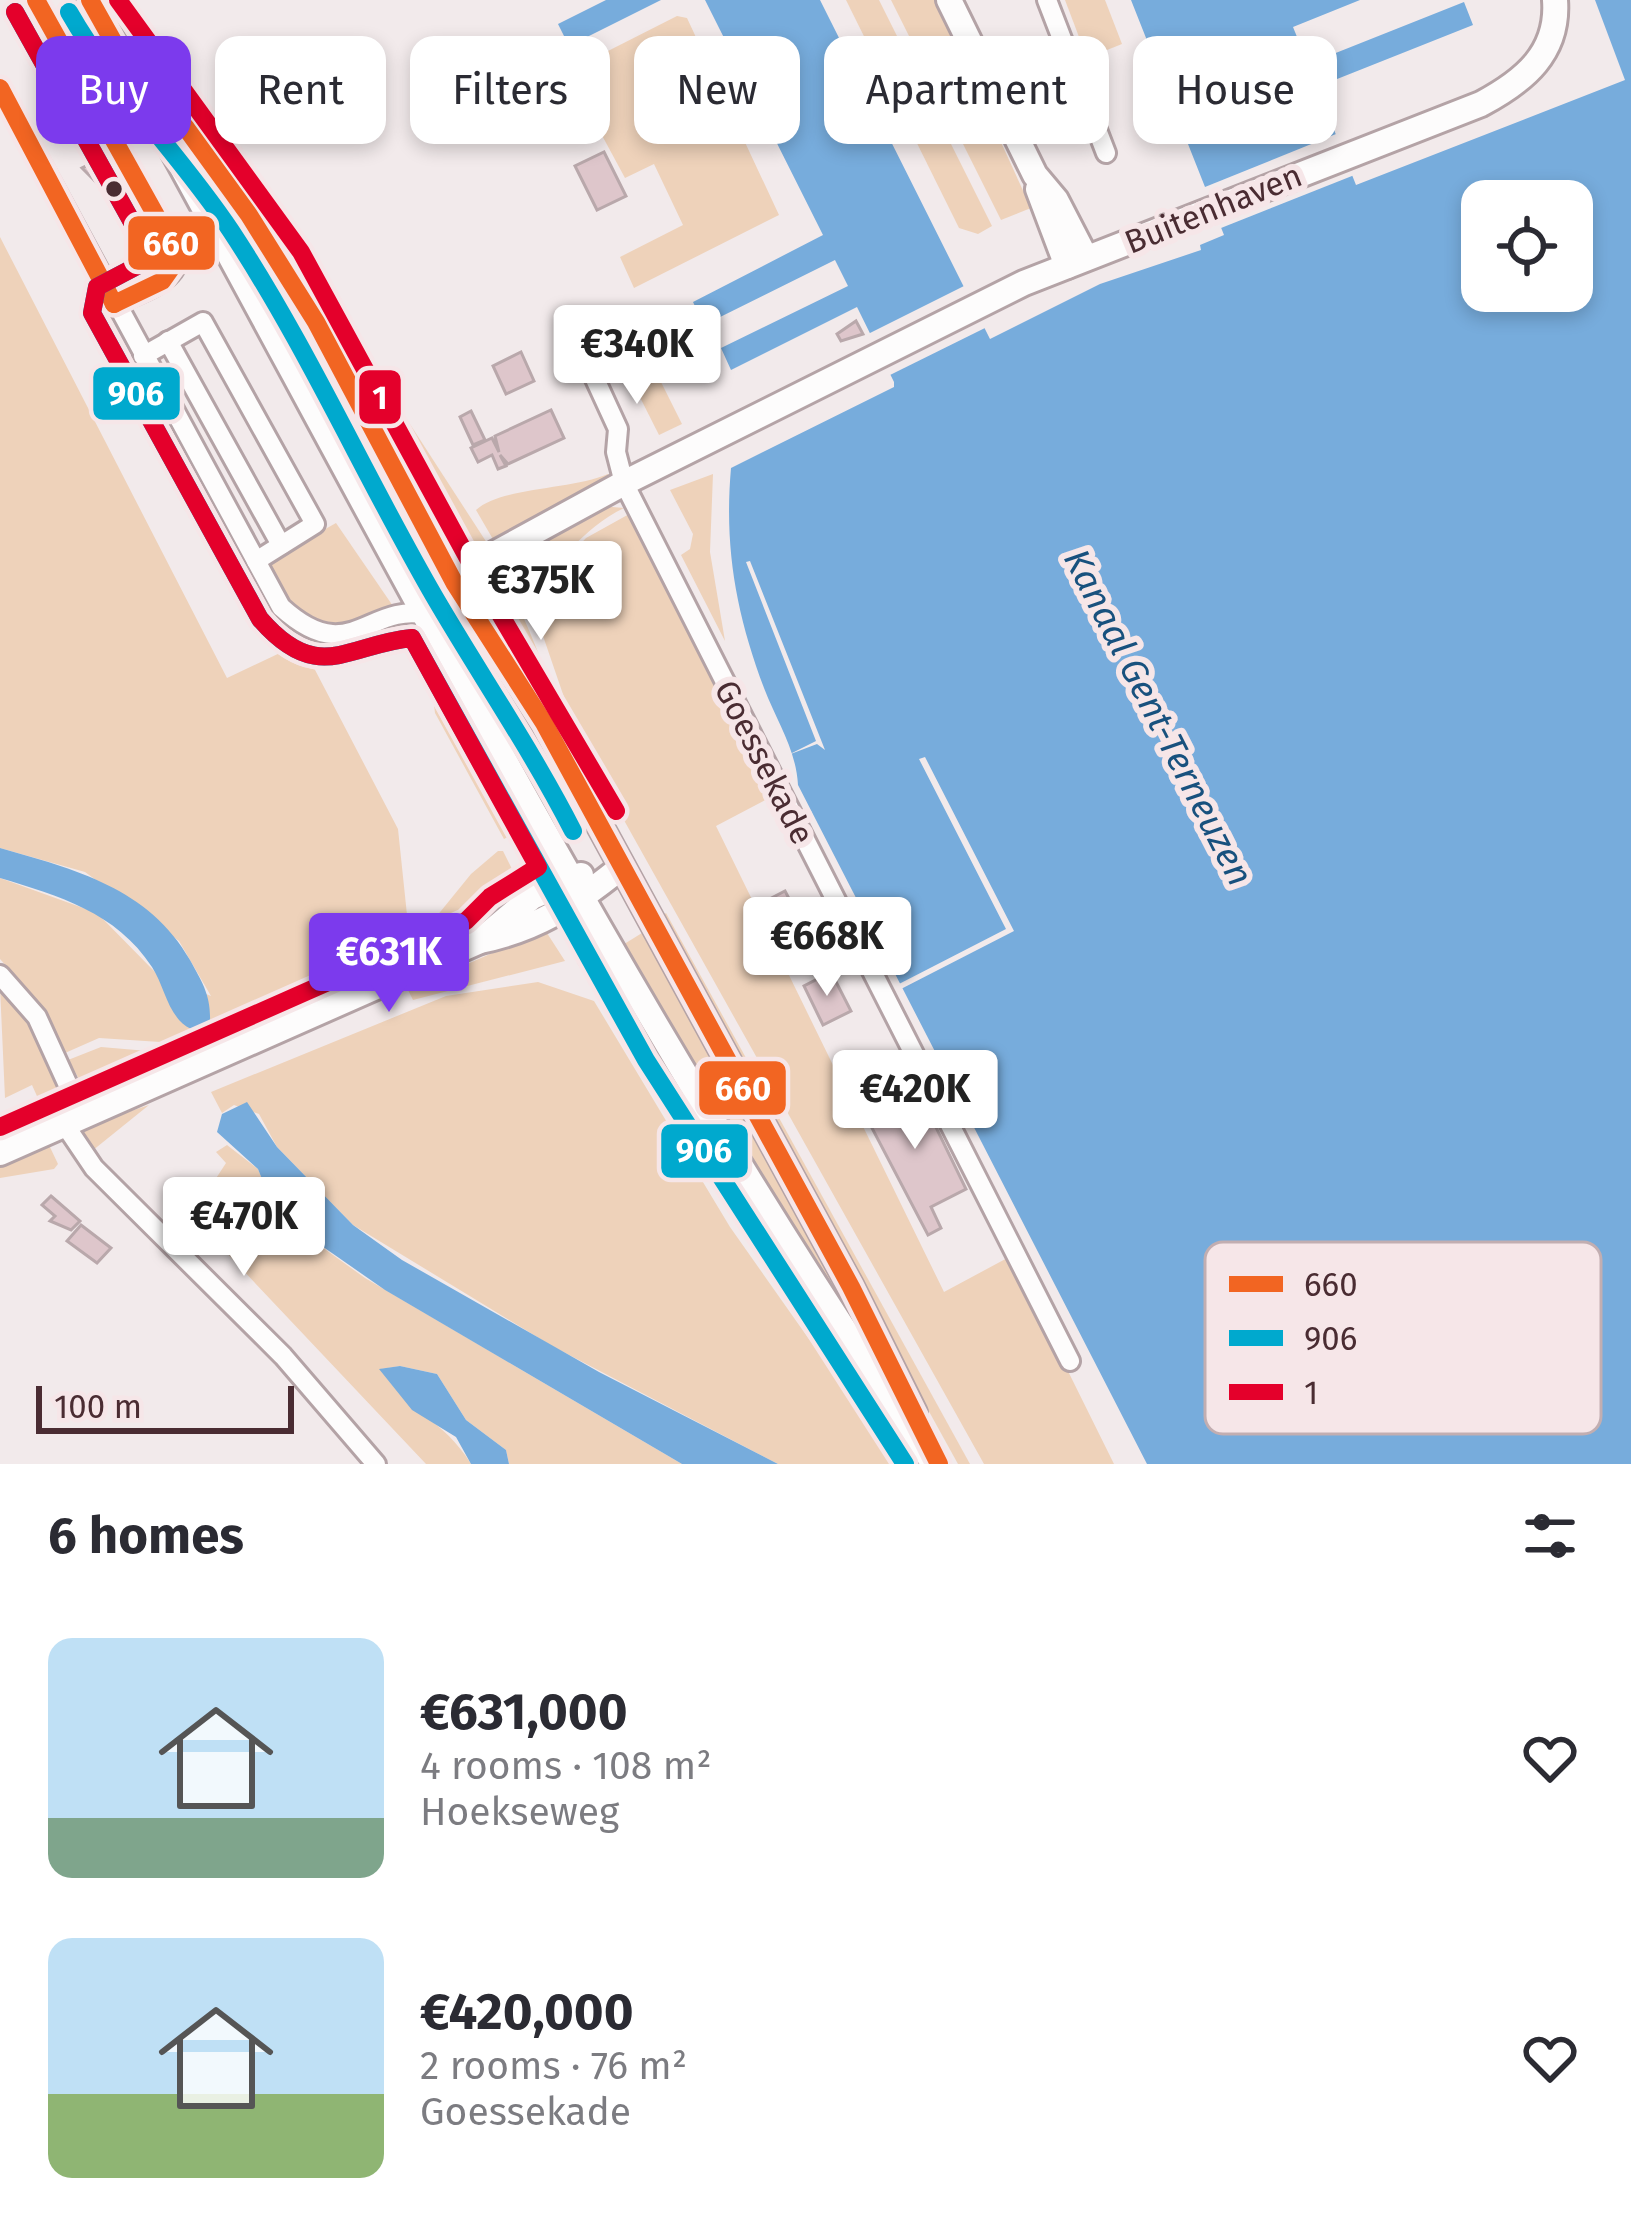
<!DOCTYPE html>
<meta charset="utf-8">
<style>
:root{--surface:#fff;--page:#f7f7f7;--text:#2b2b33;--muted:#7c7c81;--accent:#7c3aed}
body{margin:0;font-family:"Fira Sans",sans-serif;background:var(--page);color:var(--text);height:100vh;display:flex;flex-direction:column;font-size:45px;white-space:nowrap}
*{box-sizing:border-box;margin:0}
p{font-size:39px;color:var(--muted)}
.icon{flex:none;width:66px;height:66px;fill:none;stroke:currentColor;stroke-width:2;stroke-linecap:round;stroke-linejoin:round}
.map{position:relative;height:1464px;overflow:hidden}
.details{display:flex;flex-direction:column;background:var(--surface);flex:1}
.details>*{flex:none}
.banner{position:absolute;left:36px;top:36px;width:1560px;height:108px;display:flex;gap:24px}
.controls{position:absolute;left:1461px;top:180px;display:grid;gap:24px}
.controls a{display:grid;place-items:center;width:132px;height:132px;border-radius:24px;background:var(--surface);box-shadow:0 6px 18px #0003;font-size:60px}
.scale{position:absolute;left:36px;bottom:30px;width:258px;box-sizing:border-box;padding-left:12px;border:6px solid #4a2c32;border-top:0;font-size:33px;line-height:42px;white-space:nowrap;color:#4a2c32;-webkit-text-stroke:9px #f6e6e8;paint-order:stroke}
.price{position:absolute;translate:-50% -102px;padding:0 27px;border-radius:12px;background:#fff;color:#222;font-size:39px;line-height:78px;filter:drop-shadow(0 3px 6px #0008)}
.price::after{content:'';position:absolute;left:50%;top:72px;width:36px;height:27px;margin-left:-18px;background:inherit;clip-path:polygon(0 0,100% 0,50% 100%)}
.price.selected{background:var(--accent);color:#fff}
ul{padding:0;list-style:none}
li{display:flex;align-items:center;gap:36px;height:300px;padding:0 48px}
li span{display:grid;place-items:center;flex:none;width:336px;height:240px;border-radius:24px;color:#555}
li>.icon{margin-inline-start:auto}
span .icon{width:144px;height:144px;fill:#fffc;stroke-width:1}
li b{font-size:51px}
h2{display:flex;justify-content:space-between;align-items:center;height:144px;padding:0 48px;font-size:51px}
.chip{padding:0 42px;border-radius:24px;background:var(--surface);box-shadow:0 6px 18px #0003;font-size:42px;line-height:108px}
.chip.selected{background:var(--accent);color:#fff}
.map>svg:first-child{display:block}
</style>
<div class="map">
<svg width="1631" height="1464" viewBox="0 0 1631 1464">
<rect width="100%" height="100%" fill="#f2eaeb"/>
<g fill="#eed2ba">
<polygon points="846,0 879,0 992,226 978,234 959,228"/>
<polygon points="891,0 936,0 1031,208 1001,220"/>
<polygon points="1065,0 1105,0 1122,44 1087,58"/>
<polygon points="677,16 687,18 779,215 634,288 620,257 683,225 654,164 625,178 598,128 570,143 561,137 537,87"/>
<polygon points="175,135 266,256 424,536 402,550"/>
<polygon points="0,237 227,678 301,643 398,829 409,934 359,968 191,1044 99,1038 65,1053 38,1001 0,959 0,878 97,913 156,973 211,996 179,941 85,872 0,848"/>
<polygon points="627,314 682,424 659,435 604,326"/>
<polygon points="341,328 382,381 487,543 459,544 437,518"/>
<path d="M 608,474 L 610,478 L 494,541 L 476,510 C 501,487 571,490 608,474 Z"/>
<polygon points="713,474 710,552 725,641 681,555 690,549 693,534 670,490"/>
<path d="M 601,506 L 624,508 C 581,529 560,566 522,593 L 504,560 Z"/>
<polygon points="631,513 773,796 716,826 944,1292 1011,1256 1114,1464 984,1464 578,738 530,598 586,538"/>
<path d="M 336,523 L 395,609 C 357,626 334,632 295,617 L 267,562 Z"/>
<path d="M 500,567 C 537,640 560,716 597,789 L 590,794 L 498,612 L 494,576 Z"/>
<polygon points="471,619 566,795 545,806 449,633"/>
<polygon points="413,624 422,629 437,656 524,828 504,839 435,713 428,656"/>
<polygon points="498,851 503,851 523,891 455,938 397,965 471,874"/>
<polygon points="666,913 970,1464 958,1464 657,919"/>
<polygon points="545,930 565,961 413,1000 408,990"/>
<polygon points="642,933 840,1290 833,1293 764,1189 621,946"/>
<polygon points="594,954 723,1174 920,1464 907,1464 577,963"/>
<polygon points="538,982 594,1001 730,1227 897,1464 778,1464 552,1346 353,1225 277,1147 259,1114 234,1105 222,1113 211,1092 446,996"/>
<polygon points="0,987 30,1018 64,1095 63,1106 49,1123 32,1085 5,1098"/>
<polygon points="277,1017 103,1095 82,1084 68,1060 101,1047 183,1054"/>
<polygon points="149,1105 87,1155 80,1139 83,1127"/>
<polygon points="48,1143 58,1164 54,1169 0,1178 0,1164"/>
<path d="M 227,1145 L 258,1169 L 276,1214 L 365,1278 L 682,1464 L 509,1464 L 506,1450 L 466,1420 L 437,1374 L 400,1366 L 381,1369 C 410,1416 443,1418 471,1464 L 426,1464 L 205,1230 L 200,1203 L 226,1163 L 216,1152 Z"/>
</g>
<g fill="#77acdc" fill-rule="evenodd">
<polygon points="606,0 661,0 569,46 558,24"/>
<path d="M 705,0 L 820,0 L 990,339 L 1100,284 L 1201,250 L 1200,245 L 1224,235 L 1131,0 L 1360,0 L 1293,27 L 1308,64 L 1464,2 L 1473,25 L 1317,87 L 1356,185 L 1625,80 L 1595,0 L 1631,0 L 1631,1464 L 1147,1464 L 798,785 C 796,749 777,722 764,688 C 736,613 724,548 731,468 L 894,387 L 894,382 L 857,307 L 731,370 L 721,348 L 848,286 L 835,260 L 704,325 L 693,302 L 823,235 ZM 1482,201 L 1572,201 L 1572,291 L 1482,291 Z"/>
<path d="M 0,848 C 74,869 149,888 190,960 C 202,982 211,995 210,1021 L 191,1029 C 168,1018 165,987 152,967 C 116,912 59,896 0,878 Z"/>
<polygon points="247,1102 277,1147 353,1225 402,1260 599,1372 778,1464 682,1464 385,1290 276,1214 258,1169 217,1132 222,1114"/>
<polygon points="400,1366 437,1374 466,1420 506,1450 509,1464 471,1464 456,1437 412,1410 379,1369"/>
</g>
<g fill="#f2eaeb">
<polygon points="1341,132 1357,174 1216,230 1200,189"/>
<polygon points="966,285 987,327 888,376 868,334"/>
<polygon points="750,561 825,750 817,744 788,755 816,741 746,562"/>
<polygon points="925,757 1014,931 899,990 897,985 1006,929 919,759"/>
</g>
<g fill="#dec6cb" stroke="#b9a8ab" stroke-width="3">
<polygon points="300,48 307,62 228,101 221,88"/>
<polygon points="51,82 64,106 52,113 39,89"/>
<polygon points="604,152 626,196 597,210 575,166"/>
<polygon points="94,162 107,185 102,188 82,168"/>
<polygon points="856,321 863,334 841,341 837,334"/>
<polygon points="521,352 534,381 506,394 493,366"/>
<polygon points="551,410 564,438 508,464 500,455 506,466 498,469 492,455 478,462 471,448 492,438 499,452 495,436"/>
<polygon points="471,411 485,440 473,445 460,417"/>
<polygon points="785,891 803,925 775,939 758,905"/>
<polygon points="831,972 851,1011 823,1025 804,986"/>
<polygon points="914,1082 966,1189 931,1207 941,1228 928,1235 862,1109"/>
<polygon points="51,1196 80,1221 71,1230 50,1221 55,1216 42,1205"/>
<polygon points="81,1225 111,1248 97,1263 67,1241"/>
</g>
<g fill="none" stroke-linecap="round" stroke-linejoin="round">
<g stroke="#b4a3a6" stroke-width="24">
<g id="minor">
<path d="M 36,0 L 179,257 C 174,284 137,294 114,304"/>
<polyline points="1047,0 1106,153"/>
<path d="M 0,88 L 281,607 C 350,670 368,602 427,615"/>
<polyline points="598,317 581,328 578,342 618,429 616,452 624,483 1070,1361"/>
<polyline points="168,341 281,545"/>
<polyline points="143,356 203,322 315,524 256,561"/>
<polyline points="0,975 37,1017 83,1118"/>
<polyline points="65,1125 94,1168 283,1356 376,1464"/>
</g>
</g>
<g stroke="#b4a3a6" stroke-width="30">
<g id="major">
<path d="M 90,0 C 364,493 614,999 934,1464"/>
<polyline points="949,0 1035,175 1056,200 1086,258"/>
<polyline points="144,80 249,215 316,322 455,584 544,723 851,1287 914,1413"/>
<polyline points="1038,189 1067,266"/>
<polyline points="490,562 484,594 505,640"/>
<path d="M 407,577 L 432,586 L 455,584 L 496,553 L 624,483 L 1024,283 L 1481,104 C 1524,81 1559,53 1555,0"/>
<polyline points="480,941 532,897 581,875"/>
<path d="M 0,1153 L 480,941 C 535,930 576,904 619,869"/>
</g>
</g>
<use href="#minor" stroke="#fdfcfc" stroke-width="18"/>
<use href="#major" stroke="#fdfcfc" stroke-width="24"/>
<g stroke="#f6e6e8" stroke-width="27">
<g id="bus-1">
<polyline points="36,0 179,257 162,281 114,304"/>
<polyline points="90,0 118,50 186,128 249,215 316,322 455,584 544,723 851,1287 939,1464"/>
<polyline points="0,88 114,304"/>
</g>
</g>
<g stroke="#f6e6e8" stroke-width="27">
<g id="bus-2">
<path d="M 15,12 L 152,258 L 97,287 L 92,313 L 260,619 C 318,686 348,644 412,638 L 646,1060 L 905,1464"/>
<path d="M 69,12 C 114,91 180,154 231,231 C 308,348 364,475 434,596 C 480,675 531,749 573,831"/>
</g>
</g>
<g stroke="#f6e6e8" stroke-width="27">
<g id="bus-3">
<polyline points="118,0 301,252 477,575 616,811"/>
<path d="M 0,1127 L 466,921 L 490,897 L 538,867 L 412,638 C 348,644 318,686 260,619 L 92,313 L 97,287 L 152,258 L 15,12"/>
</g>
</g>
<use href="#bus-1" stroke="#f26522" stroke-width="18"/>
<use href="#bus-2" stroke="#00a9ce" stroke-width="18"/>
<use href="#bus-3" stroke="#e4002b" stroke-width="18"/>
</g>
<circle fill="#4a2c32" stroke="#f6e6e8" stroke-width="4.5" cx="114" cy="189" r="10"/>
<g text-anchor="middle" stroke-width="12" stroke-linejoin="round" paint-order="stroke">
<g font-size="33" fill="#4a2c32" stroke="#f6e6e8">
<text transform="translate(1213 208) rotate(-22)" y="12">Buitenhaven</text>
<text transform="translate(765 762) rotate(63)" y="12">Goessekade</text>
</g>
<g font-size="36" font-style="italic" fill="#18517e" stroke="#f6e6e8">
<text transform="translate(1159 717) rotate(63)" y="13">Kanaal Gent-Terneuzen</text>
</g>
</g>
<rect x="1205" y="1242" width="396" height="192" rx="18" fill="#f6e6e8" stroke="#c2aeb1" stroke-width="3"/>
<rect x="1229" y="1276" width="54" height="16" fill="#f26522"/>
<rect x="1229" y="1330" width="54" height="16" fill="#00a9ce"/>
<rect x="1229" y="1384" width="54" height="16" fill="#e4002b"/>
<g font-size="33" fill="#4a2c32">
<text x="1304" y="1296">660</text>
<text x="1304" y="1350">906</text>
<text x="1304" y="1404">1</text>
</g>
<g stroke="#f6e6e8" stroke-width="4.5">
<rect x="126" y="214" width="91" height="58" rx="12" fill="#f26522"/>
<rect x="91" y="365" width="91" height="57" rx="12" fill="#00a9ce"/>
<rect x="357" y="368" width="46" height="58" rx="12" fill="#e4002b"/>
<rect x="697" y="1059" width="91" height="58" rx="12" fill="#f26522"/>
<rect x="659" y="1122" width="91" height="58" rx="12" fill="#00a9ce"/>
</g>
<g font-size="33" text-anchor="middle" font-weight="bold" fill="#fff">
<text x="171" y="255">660</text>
<text x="136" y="405">906</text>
<text x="380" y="409">1</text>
<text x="743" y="1100">660</text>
<text x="704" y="1162">906</text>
</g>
</svg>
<div class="controls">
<a><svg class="icon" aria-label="locate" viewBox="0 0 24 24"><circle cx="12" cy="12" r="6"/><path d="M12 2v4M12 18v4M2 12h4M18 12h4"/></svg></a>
</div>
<div class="scale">100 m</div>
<b class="price" style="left:637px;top:407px">€340K</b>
<b class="price" style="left:541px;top:643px">€375K</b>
<b class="price" style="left:827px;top:999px">€668K</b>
<b class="price selected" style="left:389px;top:1015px">€631K</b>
<b class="price" style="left:915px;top:1152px">€420K</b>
<b class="price" style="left:244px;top:1279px">€470K</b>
<div class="banner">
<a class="chip selected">Buy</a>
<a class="chip">Rent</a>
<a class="chip">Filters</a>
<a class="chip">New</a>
<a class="chip">Apartment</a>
<a class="chip">House</a>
</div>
</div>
<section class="details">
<h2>6 homes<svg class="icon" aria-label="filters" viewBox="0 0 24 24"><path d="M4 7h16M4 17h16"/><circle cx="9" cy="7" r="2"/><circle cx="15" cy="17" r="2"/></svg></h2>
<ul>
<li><span style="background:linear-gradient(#bfe0f5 75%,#7fa58c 0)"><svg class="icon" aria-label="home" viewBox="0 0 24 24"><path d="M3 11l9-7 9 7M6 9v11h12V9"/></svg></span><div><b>€631,000</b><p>4 rooms · 108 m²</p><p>Hoekseweg</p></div><svg class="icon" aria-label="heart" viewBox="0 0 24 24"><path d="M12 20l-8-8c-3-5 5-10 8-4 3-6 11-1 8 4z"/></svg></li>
<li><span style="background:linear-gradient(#bfe0f5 65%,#8fb573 0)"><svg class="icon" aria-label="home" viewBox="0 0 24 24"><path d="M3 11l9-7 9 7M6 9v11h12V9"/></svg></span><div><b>€420,000</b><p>2 rooms · 76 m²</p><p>Goessekade</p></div><svg class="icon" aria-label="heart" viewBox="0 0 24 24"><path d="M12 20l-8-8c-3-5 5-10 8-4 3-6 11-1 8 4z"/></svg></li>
</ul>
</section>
